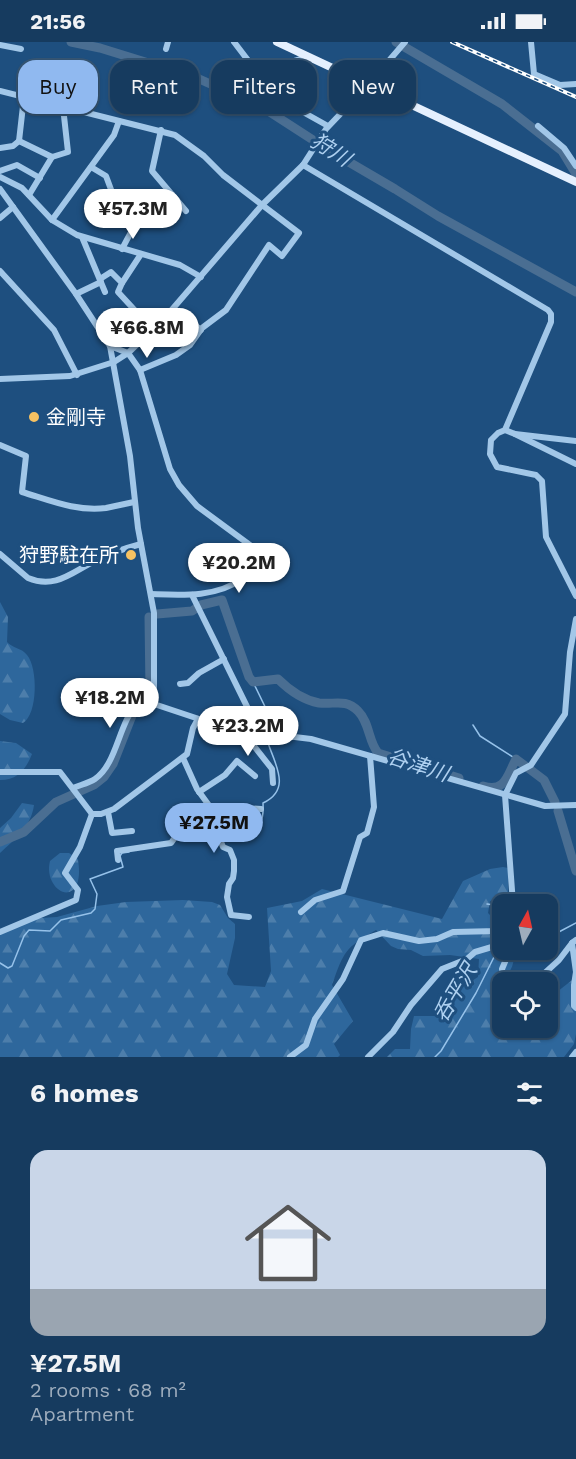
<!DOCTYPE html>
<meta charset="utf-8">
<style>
:root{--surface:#163b5f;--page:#234668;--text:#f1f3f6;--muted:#9eadbd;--line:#355574;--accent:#90b9f0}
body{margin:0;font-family:"Work Sans","Noto Sans JP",sans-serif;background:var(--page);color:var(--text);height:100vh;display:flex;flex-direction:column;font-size:22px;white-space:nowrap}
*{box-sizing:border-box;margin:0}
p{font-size:20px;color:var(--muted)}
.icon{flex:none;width:33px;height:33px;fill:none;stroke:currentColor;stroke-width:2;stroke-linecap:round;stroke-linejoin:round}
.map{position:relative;height:1015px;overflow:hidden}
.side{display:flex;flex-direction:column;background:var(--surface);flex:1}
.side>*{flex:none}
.hud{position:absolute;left:18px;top:18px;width:540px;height:54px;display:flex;gap:12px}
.needle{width:39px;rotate:8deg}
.controls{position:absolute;left:492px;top:852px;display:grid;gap:12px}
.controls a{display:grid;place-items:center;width:66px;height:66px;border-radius:12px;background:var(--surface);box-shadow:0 2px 4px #0004,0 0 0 2px var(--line);font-size:30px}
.price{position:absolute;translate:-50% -51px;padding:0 14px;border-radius:21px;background:#fff;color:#222;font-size:20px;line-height:39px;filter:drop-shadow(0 2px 3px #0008)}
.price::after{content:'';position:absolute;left:50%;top:36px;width:18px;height:14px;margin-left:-9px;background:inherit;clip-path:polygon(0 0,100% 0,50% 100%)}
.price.selected{background:var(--accent);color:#111}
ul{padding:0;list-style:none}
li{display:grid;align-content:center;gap:12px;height:318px;padding:0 30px}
li span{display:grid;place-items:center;height:186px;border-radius:18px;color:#555}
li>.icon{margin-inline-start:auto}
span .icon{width:108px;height:108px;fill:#fffc;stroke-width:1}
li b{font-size:26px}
h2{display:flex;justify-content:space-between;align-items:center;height:72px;padding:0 30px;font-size:26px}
.pill{padding:0 21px;border-radius:18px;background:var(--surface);box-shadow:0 2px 4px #0004,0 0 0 2px var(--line);font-size:21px;line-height:54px}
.pill.selected{background:var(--accent);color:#111}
.status{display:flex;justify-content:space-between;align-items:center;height:42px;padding:0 30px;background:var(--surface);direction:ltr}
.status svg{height:16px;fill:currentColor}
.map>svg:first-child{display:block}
</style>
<div class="status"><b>21:56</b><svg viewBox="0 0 49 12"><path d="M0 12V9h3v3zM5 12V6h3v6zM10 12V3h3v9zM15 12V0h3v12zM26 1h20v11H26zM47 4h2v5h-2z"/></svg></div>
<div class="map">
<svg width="576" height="1015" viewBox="0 0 576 1015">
<defs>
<pattern id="forest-firs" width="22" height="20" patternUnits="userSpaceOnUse" patternTransform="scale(1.5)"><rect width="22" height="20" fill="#2e679c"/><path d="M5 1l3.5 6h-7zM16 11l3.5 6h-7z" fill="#4d7eab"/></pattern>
</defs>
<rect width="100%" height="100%" fill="#1e4f7f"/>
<g fill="url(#forest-firs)">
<path d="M 0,560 L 8,575 L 7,600 C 12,606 22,606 27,613 C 38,626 38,672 23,681 L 10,678 L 0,672 Z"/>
<path d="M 0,699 L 16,701 L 32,712 C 26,727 18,738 0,738 Z"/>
<path d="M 22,761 L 34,763 C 31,785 15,797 0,811 L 0,786 L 11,776 Z"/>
<path d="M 60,811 L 69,811 L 78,817 C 79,825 80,834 77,842 C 68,862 44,843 50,819 Z"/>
<path d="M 503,825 L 508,826 L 508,860 L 490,859 L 488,871 L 502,885 L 502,908 L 512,908 C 519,926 502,939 490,952 L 502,963 L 502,986 L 548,986 L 548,957 L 576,935 L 576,992 L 574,1002 L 564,1015 L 387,1015 L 395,1007 L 410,1007 L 411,987 L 414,974 L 436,974 L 461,946 L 478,935 L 479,917 L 450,913 L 423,914 L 411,908 L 398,907 L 391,904 L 376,888 C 345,906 344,909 332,943 L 353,979 L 334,1002 L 340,1013 L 338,1015 L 0,1015 L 0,888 L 26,877 L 57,875 L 97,864 L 126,860 L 183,858 L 212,860 L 220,863 L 228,876 L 235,882 L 235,896 L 227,932 L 234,943 L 265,945 L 271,929 L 267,866 L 302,859 L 322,847 L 442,877 L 463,839 L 490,827 Z"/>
</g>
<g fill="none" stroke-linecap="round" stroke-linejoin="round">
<g stroke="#96c2ea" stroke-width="1.5">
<polyline points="253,640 271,677 269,690"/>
<polyline points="473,683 480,694 516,717"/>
<path d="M 221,794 L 227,799 L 241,797 L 243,790 C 261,787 264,778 263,761 C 295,746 271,717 266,694"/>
<polyline points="487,862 502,864"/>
<polyline points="548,892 555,892 576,881"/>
<polyline points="0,921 8,926 12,924 24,894 29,888 50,889 61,878 91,871 95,867 97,852 90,837 123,825 120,814 122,811 129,810"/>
<polyline points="435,1015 441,1009 476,951 495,913 507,909"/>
</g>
<g stroke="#4a6e92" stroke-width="9">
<polyline points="71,0 100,6 197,36 262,65 330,109 395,147 438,174 576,250"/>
<polyline points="396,0 502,62 562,109 576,132"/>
<path d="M 157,572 L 192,569 L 201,563 L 222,558 L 249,635 L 253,640 L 278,637 C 289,648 303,658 319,661 C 334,663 345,656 358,669 C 370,681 368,699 378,711 L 459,736"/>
<path d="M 483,744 C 505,751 507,734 516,717 L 544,738 L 555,760"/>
<polyline points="558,769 576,829"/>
<polyline points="0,800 24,790 56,760 94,743 104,735 113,722 133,671 146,656 150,649 149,575"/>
</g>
<g stroke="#a2c7e8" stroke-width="6">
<polyline points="234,0 276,55 328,84"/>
<polyline points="531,0 534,32 560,43 576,42"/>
<polyline points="0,3 21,7"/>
<polyline points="166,7 168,0"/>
<polyline points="257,30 308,15"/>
<polyline points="0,49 175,93 204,114 223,133 299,191 282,214 269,203 226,268 202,286 190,303 176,313 140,328"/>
<polyline points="538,84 564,106 576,124"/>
<polyline points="161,88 152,129 186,169"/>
<polyline points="19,99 24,55"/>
<polyline points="0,106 13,104 19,99 52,115 68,110 63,65"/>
<polyline points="303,123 548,268 551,272 551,280 505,388 498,391 491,398 490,412 497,425 536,433 542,439 546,495 576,554"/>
<polyline points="91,125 106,134 116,161 137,179"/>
<polyline points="0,129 17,123 40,136"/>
<polyline points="0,135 22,146 52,178 77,193 180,223 201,235"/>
<polyline points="0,147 76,252 110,304 130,414 138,486 154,571 154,662 229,687 311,697 545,764 576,763"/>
<polyline points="29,153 52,115"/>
<polyline points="0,176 13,165"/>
<polyline points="52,178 114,93 119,79"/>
<polyline points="82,195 105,250"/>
<path d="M 122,207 C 137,179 141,167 169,151"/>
<polyline points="0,229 54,288 77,333"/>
<polyline points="100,237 111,230 122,241 118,250 153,288"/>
<polyline points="122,241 141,212"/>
<polyline points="76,252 101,240"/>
<polyline points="173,267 201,288"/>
<path d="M 110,304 L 128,311 L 140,328 L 170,427 L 179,443 L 197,464 L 262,512 C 256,520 249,531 241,537 C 217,556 179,553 151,552"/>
<polyline points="0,337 70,334 114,320 128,311 163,278 262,163 303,123 326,87 368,43 405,0"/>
<polyline points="505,388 515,392 576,399"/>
<polyline points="515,392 576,422"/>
<path d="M 0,403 L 26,414 L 22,450 C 49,458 77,470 106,466 C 115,464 125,462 134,460"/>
<path d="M 0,512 L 28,536 C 56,548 73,529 97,518 C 111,511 126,506 141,502"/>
<polyline points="192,553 260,691"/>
<polyline points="180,642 188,641 199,631 224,617"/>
<polyline points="246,690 246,694 272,727 273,741"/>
<polyline points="183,716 197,747 216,773 217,789 223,805 230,808 234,818 234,829 233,836 229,842 227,855 231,873 249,875"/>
<polyline points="0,730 60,730 92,772 101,772 114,767 187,712 193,686 198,677"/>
<path d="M 73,746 C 80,743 89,741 95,737 C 118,721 118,680 139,660 L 154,662"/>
<polyline points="199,750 225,733 237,719 255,734"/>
<polyline points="210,764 261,767"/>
<polyline points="108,770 112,791 132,789"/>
<polyline points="118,818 117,809 171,801 176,794 208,788 217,789"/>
<polyline points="513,862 505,753 516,731 531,723 565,672 570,610 576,577"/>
<polyline points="301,870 315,858 343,849 360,795 367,791 374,765 370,714"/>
<polyline points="0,890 76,858 78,848 65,831 80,805 92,772"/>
<polyline points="576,898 572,901 576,930 574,943 574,964 576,966"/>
<polyline points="531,908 532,908"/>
<polyline points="504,940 502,927 510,908"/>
<polyline points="535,940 559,918 572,901"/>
<polyline points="290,1015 306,1003 315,977 343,937 361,898 383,891 419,899 437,897 453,890 498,889 502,887"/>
<polyline points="368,1015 393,990 411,963 442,927 467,917 475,910 502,902"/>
<polyline points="572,1015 576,1010"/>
</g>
<polyline stroke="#e5f0fe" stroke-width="8" points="277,0 576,140"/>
<g stroke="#fff" stroke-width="4">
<polyline id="rail" points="452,0 576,55"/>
</g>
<use href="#rail" stroke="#1e4f7f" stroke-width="1.5" stroke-dasharray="4.5" stroke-linecap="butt"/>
</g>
<g fill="#f7c262" stroke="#1e4f7f" stroke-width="2">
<circle cx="34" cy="375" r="6"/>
<circle cx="131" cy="513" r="6"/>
</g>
<g text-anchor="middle" stroke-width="6" stroke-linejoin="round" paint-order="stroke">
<g font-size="20" fill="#fff" stroke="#1e4f7f" text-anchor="start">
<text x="46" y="382">金剛寺</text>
<text x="119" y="520" text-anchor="end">狩野駐在所</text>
</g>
<g font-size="21" font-style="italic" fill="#aed0f0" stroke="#1e4f7f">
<text transform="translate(331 108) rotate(32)" y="7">狩川</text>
<text transform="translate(418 723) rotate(18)" y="7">谷津川</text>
<text transform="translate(455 951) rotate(-59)" y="7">呑平沢</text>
</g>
</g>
</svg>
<div class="controls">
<a><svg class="needle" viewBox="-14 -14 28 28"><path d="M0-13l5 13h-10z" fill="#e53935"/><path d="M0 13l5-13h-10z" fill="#9eadbd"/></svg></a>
<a><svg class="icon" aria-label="locate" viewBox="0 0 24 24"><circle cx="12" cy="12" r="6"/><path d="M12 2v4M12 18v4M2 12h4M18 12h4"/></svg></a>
</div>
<b class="price" style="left:133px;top:198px">¥57.3M</b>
<b class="price" style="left:147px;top:317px">¥66.8M</b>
<b class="price" style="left:239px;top:552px">¥20.2M</b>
<b class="price" style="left:110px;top:687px">¥18.2M</b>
<b class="price" style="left:248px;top:715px">¥23.2M</b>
<b class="price selected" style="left:214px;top:812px">¥27.5M</b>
<div class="hud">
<a class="pill selected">Buy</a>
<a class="pill">Rent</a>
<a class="pill">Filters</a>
<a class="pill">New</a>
</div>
</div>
<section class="side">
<h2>6 homes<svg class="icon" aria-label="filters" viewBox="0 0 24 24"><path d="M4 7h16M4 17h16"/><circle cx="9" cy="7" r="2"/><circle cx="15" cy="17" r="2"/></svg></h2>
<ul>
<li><span style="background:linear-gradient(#c9d6e8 75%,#9aa5b1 0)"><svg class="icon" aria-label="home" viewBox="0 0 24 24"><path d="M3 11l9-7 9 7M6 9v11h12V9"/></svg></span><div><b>¥27.5M</b><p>2 rooms · 68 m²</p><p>Apartment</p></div></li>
</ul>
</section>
